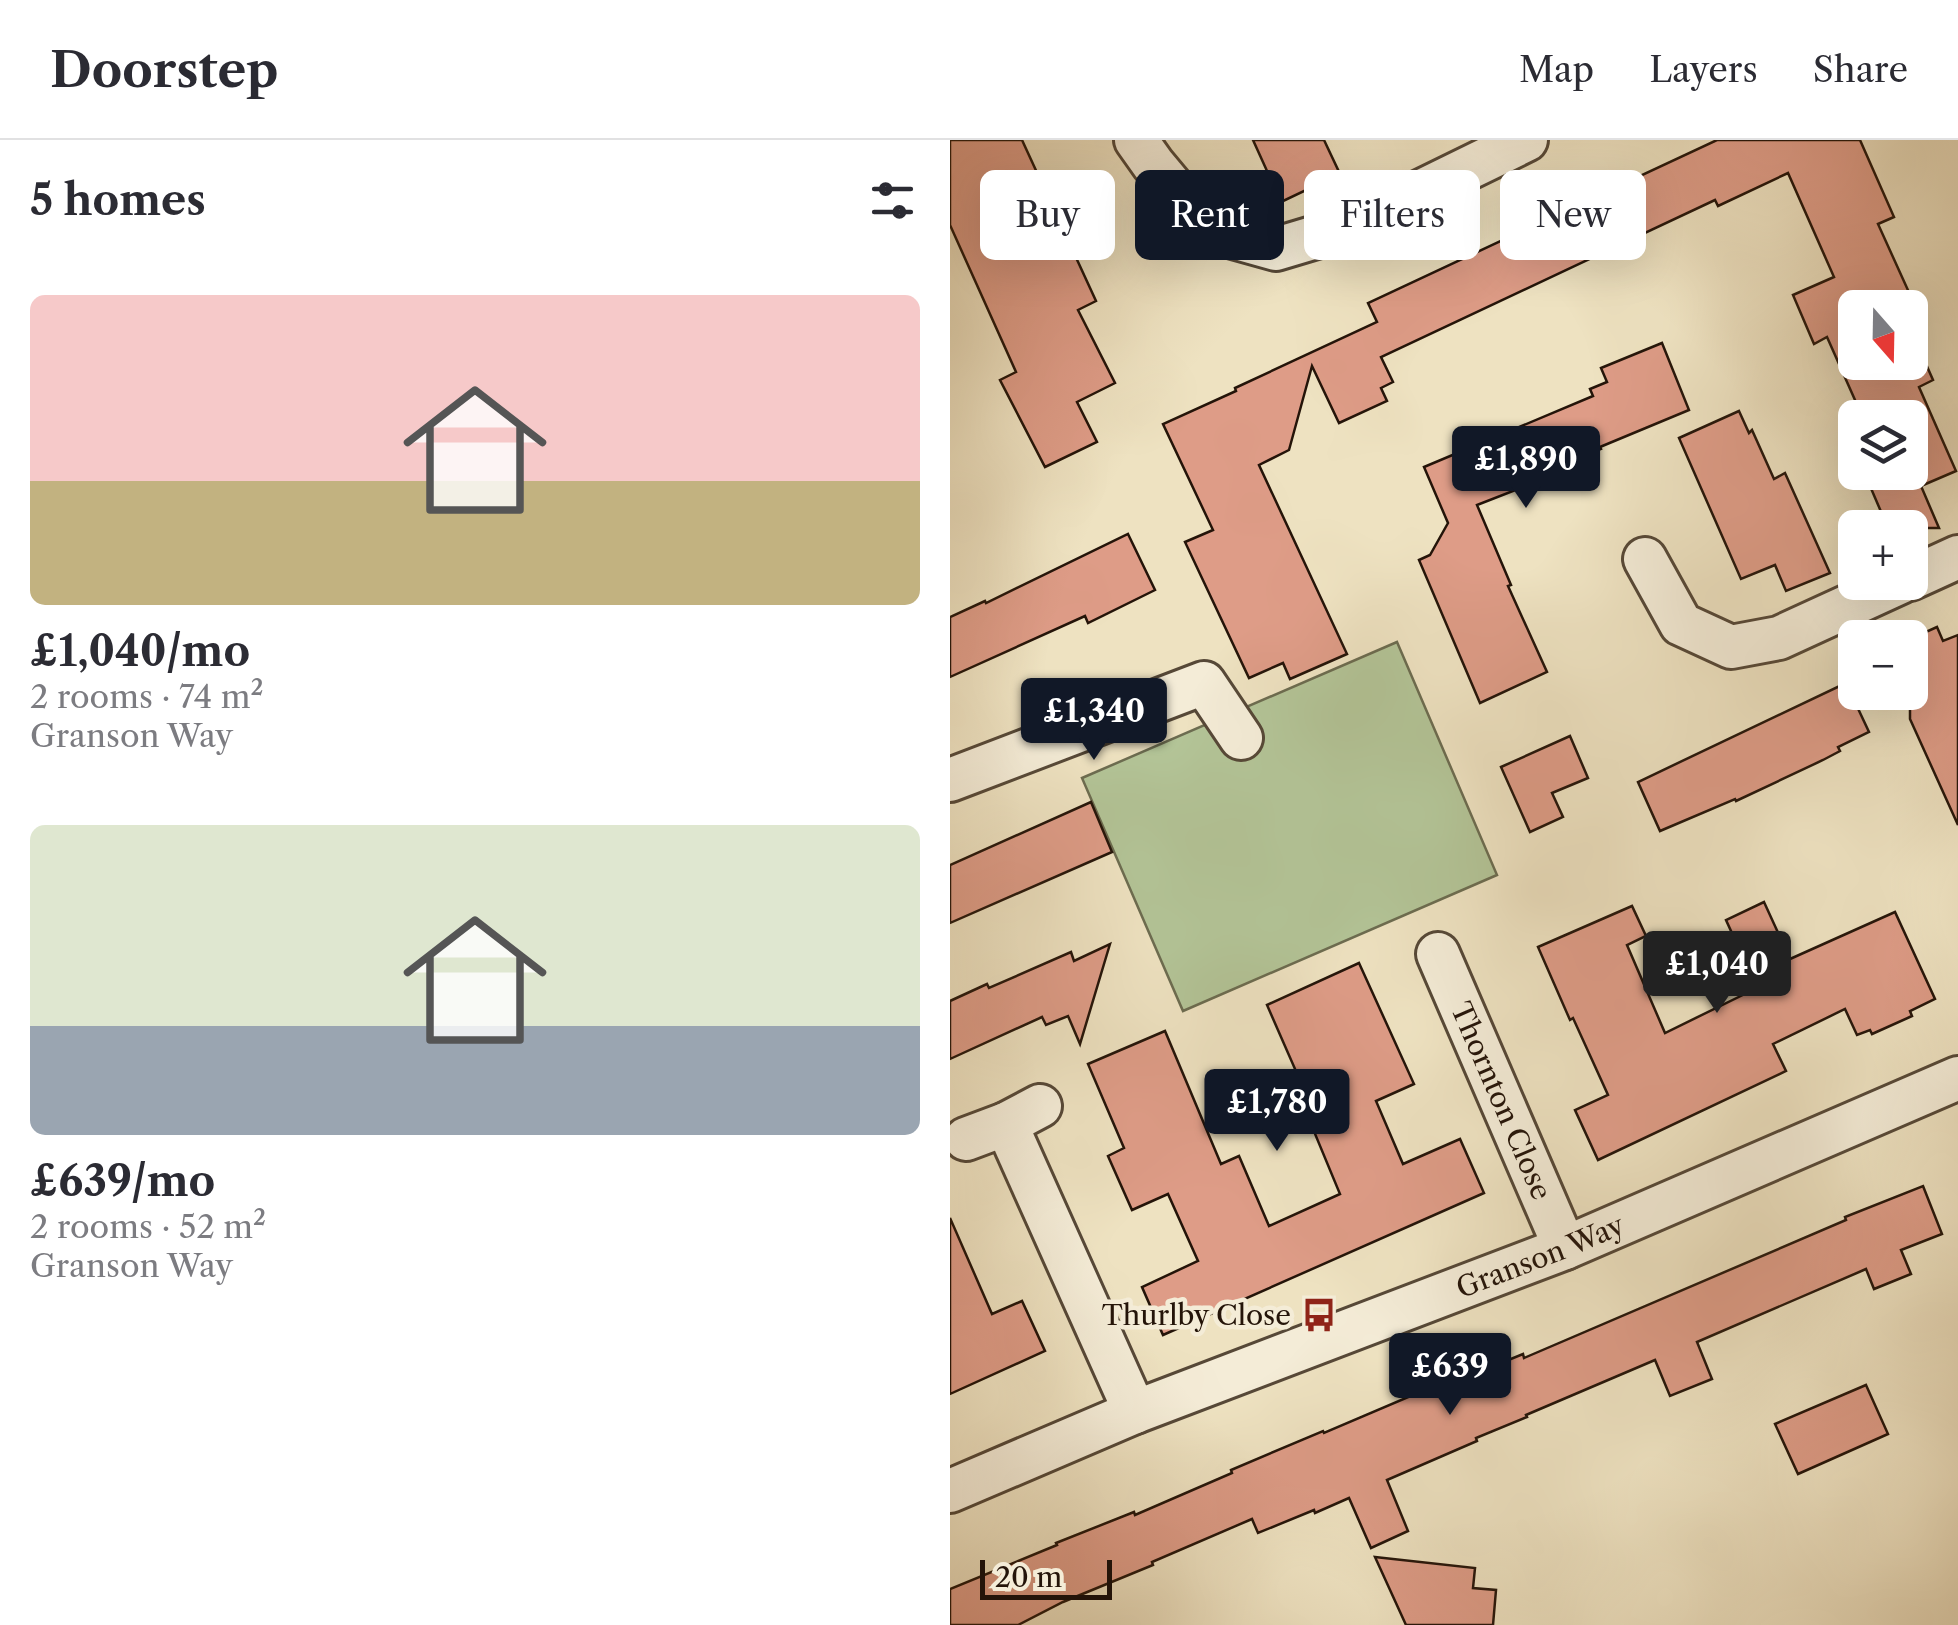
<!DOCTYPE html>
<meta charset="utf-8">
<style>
:root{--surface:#fff;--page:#f7f7f7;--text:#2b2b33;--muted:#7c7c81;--line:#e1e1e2;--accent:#111827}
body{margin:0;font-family:"Libre Caslon Text",serif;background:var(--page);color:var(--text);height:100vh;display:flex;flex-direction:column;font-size:38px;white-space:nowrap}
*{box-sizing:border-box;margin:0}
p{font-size:32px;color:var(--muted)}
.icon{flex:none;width:55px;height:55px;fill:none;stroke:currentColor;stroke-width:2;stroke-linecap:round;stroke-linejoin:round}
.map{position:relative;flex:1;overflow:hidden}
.sheet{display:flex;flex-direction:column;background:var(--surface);width:950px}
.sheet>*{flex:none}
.guide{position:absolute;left:30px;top:30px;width:828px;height:90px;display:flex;gap:20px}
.needle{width:65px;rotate:160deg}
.fabs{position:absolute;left:888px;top:150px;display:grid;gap:20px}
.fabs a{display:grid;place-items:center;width:90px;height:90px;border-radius:15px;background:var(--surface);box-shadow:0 10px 40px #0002;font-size:50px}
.scale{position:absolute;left:30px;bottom:25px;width:132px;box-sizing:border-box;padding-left:10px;border:5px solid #241409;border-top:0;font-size:28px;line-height:35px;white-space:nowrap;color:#241409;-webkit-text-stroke:8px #f4ecd7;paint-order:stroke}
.price{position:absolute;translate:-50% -85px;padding:0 22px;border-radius:10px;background:var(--accent);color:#fff;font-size:32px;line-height:65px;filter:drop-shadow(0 2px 5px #0008)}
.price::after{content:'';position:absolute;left:50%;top:60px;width:30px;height:22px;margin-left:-15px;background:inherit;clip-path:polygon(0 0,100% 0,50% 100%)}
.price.selected{background:#222;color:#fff}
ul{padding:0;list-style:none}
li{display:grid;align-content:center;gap:20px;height:530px;padding:0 30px}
li span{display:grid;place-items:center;height:310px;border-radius:15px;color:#555}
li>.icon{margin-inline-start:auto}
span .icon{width:180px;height:180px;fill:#fffc;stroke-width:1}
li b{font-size:42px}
h2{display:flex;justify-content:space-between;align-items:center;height:120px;padding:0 30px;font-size:42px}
.pill{padding:0 35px;border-radius:15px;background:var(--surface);box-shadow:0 10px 40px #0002;font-size:35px;line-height:90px}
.pill.selected{background:var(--accent);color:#fff}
header{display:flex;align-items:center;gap:60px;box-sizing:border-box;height:140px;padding:0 50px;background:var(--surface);border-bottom:2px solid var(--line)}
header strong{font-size:48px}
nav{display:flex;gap:55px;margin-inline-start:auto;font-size:35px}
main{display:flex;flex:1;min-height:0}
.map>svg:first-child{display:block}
</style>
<header>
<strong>Doorstep</strong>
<nav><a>Map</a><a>Layers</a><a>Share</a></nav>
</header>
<main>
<section class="sheet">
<h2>5 homes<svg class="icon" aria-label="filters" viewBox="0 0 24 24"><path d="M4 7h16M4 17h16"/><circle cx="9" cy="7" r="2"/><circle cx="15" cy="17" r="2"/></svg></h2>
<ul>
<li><span style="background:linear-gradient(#f6c9c9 60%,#c2b280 0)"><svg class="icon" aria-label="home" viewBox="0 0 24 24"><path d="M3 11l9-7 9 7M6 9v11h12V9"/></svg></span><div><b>£1,040/mo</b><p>2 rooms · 74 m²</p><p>Granson Way</p></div></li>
<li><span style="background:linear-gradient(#dfe7d0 65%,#9aa5b1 0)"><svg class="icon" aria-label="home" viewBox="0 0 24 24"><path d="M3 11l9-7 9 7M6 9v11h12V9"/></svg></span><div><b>£639/mo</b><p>2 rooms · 52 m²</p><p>Granson Way</p></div></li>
</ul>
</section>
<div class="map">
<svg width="1008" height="1485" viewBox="0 0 1008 1485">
<rect width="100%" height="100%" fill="#eee2c1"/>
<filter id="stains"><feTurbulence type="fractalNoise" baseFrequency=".002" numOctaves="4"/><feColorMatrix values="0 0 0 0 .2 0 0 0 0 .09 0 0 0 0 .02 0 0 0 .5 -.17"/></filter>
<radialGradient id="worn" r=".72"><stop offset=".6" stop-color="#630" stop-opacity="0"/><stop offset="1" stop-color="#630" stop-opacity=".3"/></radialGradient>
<polygon fill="#b3c497" stroke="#6c6c50" stroke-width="2.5" points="447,502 547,735 233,871 132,638"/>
<g fill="#de9c87" stroke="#241409" stroke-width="2.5">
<polygon points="0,0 72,0 146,161 128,170 165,243 127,262 147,302 95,327 50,240 66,232 0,85"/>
<polygon points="303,0 374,0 390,34 331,62"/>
<polygon points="767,0 910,0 944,77 928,84 962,159 949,164 951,168 905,168 905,222 960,222 960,188 983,240 969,247 1006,331 971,346 989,388 938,388 914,332 960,332 960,278 913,278 877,197 864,204 843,155 884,137 838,33 768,66 765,60 431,217 443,242 431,248 437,261 389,283 362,226 339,310 309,325 397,514 340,539 333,523 299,538 235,402 263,390 213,284 286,251 285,248 427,182 418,163"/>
<polygon points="712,203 739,270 650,307 651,309 584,338 586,342 527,365 561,445 558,446 597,532 530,563 469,420 480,415 498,383 474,327 643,256 640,249 657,242 651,228"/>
<polygon points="789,271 799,293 802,290 824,339 835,333 880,433 836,451 825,425 791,439 729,298"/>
<polygon points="178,394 205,450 138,483 135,476 0,537 0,477 35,461 36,463"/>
<polygon points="987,487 993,501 1008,495 1008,685 960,579 960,499"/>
<polygon points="896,543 919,592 888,607 890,611 873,620 786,661 785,659 710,691 688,642"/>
<polygon points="620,596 638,638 602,653 613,677 580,692 551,627"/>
<polygon points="141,662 162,712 0,783 0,725"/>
<polygon points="814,762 840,819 945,772 985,859 960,871 962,876 922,894 920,890 907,895 895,869 823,904 836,931 648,1020 625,970 658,955 623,878 620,880 588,807 682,766 696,796 677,805 715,893 807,848 776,780"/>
<polygon points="160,804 130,904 118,876 96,885 92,877 0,919 0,861 37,844 39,848 121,812 124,821"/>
<polygon points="409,823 464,944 426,961 453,1024 510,999 534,1053 213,1195 192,1147 248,1121 218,1054 182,1070 158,1016 174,1008 138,924 215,891 271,1024 289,1016 319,1086 390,1054 363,989 370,986 317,865"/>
<polygon points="973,1046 992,1094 951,1110 961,1134 924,1149 916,1129 747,1202 762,1239 720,1256 705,1220 576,1275 577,1277 526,1298 527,1301 437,1340 458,1391 421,1408 399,1358 365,1373 364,1370 308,1393 302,1379 202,1422 203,1425 113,1462 68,1485 0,1485 0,1449 107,1405 106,1403 184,1372 185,1375 282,1333 281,1330 373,1291 374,1293 484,1246 485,1250 573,1214 574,1218 896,1080 895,1077"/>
<polygon points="0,1078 42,1174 72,1161 95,1211 0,1254"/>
<polygon points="916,1245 938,1294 848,1334 825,1284"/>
<polygon points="425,1417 525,1428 523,1448 546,1450 543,1485 456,1485"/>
</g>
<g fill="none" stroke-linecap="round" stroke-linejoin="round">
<g stroke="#564837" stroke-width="48">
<g id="minor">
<polyline points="186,0 203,24 258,90 326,109 396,88 576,0"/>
<polyline points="695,419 731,484 781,507 829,498 951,442"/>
<polyline points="960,439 1008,417"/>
<polyline points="0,640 254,543 291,598"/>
<path id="s1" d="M 488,814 L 615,1108"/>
<polyline points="56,984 185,1272"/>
<polyline points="16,999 56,984 90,966"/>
<path id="s2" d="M 0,1351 L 185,1272 L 615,1108 L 1008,938"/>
</g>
</g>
<use href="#minor" stroke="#f4ecd7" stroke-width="42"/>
</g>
<defs>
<g id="bus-bare" transform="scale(2.7)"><path d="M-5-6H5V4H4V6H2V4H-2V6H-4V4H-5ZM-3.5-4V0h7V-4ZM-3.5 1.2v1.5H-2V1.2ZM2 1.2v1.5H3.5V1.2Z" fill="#8f2418" stroke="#f4ecd7" stroke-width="2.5" paint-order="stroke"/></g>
</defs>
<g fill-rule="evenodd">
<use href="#bus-bare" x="369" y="1175"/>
</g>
<g text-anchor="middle" stroke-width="9" stroke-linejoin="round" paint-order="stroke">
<g font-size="28" fill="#241409" stroke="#f4ecd7">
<text dy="10" stroke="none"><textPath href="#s1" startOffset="160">Thornton Close</textPath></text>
<text dy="10" stroke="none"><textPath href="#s2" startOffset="635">Granson Way</textPath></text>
</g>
<g font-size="28" fill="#241409" stroke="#f4ecd7" text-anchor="end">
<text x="341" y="1185">Thurlby Close</text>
</g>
</g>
<rect width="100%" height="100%" filter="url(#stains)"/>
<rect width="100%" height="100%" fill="url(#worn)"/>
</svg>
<div class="fabs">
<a><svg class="needle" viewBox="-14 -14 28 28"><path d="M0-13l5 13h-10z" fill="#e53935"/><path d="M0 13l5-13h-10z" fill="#7c7c81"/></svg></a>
<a><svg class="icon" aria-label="layers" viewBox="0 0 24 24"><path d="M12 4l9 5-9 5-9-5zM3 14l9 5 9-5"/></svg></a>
<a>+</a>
<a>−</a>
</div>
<div class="scale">20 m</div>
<b class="price" style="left:576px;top:371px">£1,890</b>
<b class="price" style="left:144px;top:623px">£1,340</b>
<b class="price selected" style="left:767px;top:876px">£1,040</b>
<b class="price" style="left:327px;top:1014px">£1,780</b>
<b class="price" style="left:500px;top:1278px">£639</b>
<div class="guide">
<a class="pill">Buy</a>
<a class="pill selected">Rent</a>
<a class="pill">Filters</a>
<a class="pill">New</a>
</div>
</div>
</main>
